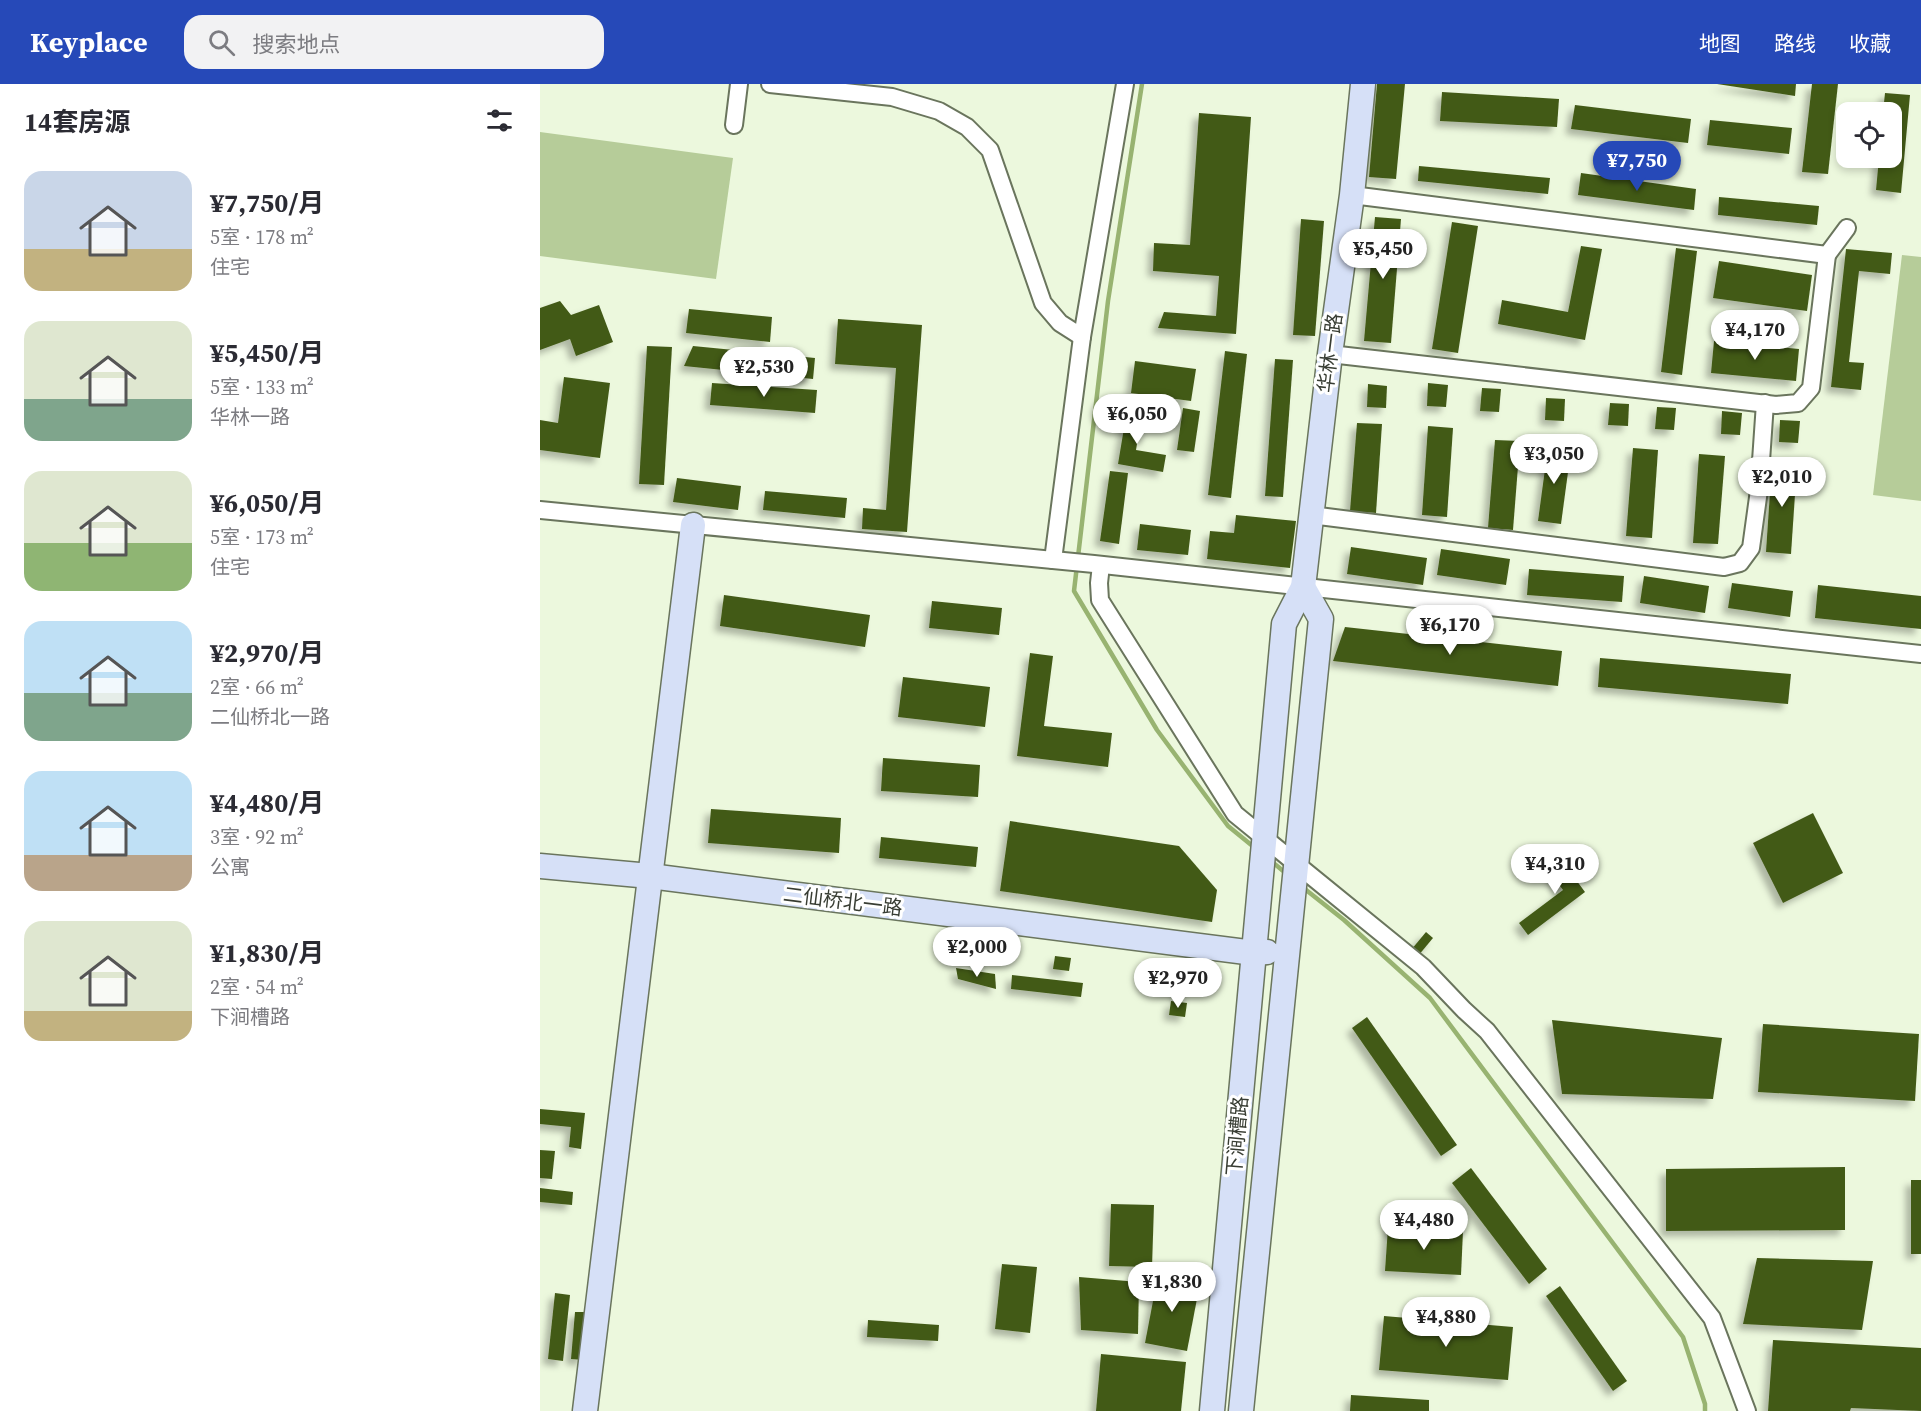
<!DOCTYPE html>
<html lang="zh">
<meta charset="utf-8">
<style>
:root{--surface:#fff;--page:#f2f2f3;--text:#2b2b33;--muted:#7c7c81;--accent:#2649b8}
body{margin:0;font-family:"Source Serif 4","Noto Sans SC",serif;background:var(--page);color:var(--text);height:100vh;display:flex;flex-direction:column;font-size:22px;white-space:nowrap}
*{box-sizing:border-box;margin:0}
p{font-size:20px;color:var(--muted)}
.icon{flex:none;width:33px;height:33px;fill:none;stroke:currentColor;stroke-width:2;stroke-linecap:round;stroke-linejoin:round}
.map{position:relative;flex:1;overflow:hidden}
.details{display:flex;flex-direction:column;background:var(--surface);width:540px}
.details>*{flex:none}
.tools{position:absolute;left:1296px;top:18px;display:grid;gap:12px}
.tools a{display:grid;place-items:center;width:66px;height:66px;border-radius:12px;background:var(--surface);box-shadow:0 3px 9px #0003;font-size:30px}
.price{position:absolute;translate:-50% -51px;padding:0 14px;border-radius:21px;background:#fff;color:#222;font-size:20px;line-height:39px;filter:drop-shadow(0 2px 3px #0008)}
.price::after{content:'';position:absolute;left:50%;top:36px;width:18px;height:14px;margin-left:-9px;background:inherit;clip-path:polygon(0 0,100% 0,50% 100%)}
.price.current{background:var(--accent);color:#fff}
ul{padding:0;list-style:none}
li{display:flex;align-items:center;gap:18px;height:150px;padding:0 24px}
li span{display:grid;place-items:center;flex:none;width:168px;height:120px;border-radius:18px;color:#555}
li>.icon{margin-inline-start:auto}
span .icon{width:72px;height:72px;fill:#fffc;stroke-width:1}
li b{font-size:26px}
h2{display:flex;justify-content:space-between;align-items:center;height:72px;padding:0 24px;font-size:26px}
header{display:flex;align-items:center;gap:36px;box-sizing:border-box;height:84px;padding:0 30px;background:var(--accent);color:#fff}
header strong{font-size:28px}
nav{display:flex;gap:33px;margin-inline-start:auto;font-size:21px}
.search{width:420px;height:54px;background:var(--page);display:flex;align-items:center;gap:15px;box-sizing:border-box;padding:0 21px;border-radius:18px;color:var(--muted);font-size:22px}
main{display:flex;flex:1;min-height:0}
.map>svg:first-child{display:block}
</style>
<header>
<strong>Keyplace</strong>
<div class="search"><svg class="icon" aria-label="search" viewBox="0 0 24 24"><circle cx="10" cy="10" r="6"/><path d="M15 15l6 6"/></svg>搜索地点</div>
<nav><a>地图</a><a>路线</a><a>收藏</a></nav>
</header>
<main>
<section class="details">
<h2>14套房源<svg class="icon" aria-label="filters" viewBox="0 0 24 24"><path d="M4 7h16M4 17h16"/><circle cx="9" cy="7" r="2"/><circle cx="15" cy="17" r="2"/></svg></h2>
<ul>
<li><span style="background:linear-gradient(#c9d6e8 65%,#c2b280 0)"><svg class="icon" aria-label="home" viewBox="0 0 24 24"><path d="M3 11l9-7 9 7M6 9v11h12V9"/></svg></span><div><b>¥7,750/月</b><p>5室 · 178 m²</p><p>住宅</p></div></li>
<li><span style="background:linear-gradient(#dfe7d0 65%,#7fa58c 0)"><svg class="icon" aria-label="home" viewBox="0 0 24 24"><path d="M3 11l9-7 9 7M6 9v11h12V9"/></svg></span><div><b>¥5,450/月</b><p>5室 · 133 m²</p><p>华林一路</p></div></li>
<li><span style="background:linear-gradient(#dfe7d0 60%,#8fb573 0)"><svg class="icon" aria-label="home" viewBox="0 0 24 24"><path d="M3 11l9-7 9 7M6 9v11h12V9"/></svg></span><div><b>¥6,050/月</b><p>5室 · 173 m²</p><p>住宅</p></div></li>
<li><span style="background:linear-gradient(#bfe0f5 60%,#7fa58c 0)"><svg class="icon" aria-label="home" viewBox="0 0 24 24"><path d="M3 11l9-7 9 7M6 9v11h12V9"/></svg></span><div><b>¥2,970/月</b><p>2室 · 66 m²</p><p>二仙桥北一路</p></div></li>
<li><span style="background:linear-gradient(#bfe0f5 70%,#b9a48a 0)"><svg class="icon" aria-label="home" viewBox="0 0 24 24"><path d="M3 11l9-7 9 7M6 9v11h12V9"/></svg></span><div><b>¥4,480/月</b><p>3室 · 92 m²</p><p>公寓</p></div></li>
<li><span style="background:linear-gradient(#dfe7d0 75%,#c2b280 0)"><svg class="icon" aria-label="home" viewBox="0 0 24 24"><path d="M3 11l9-7 9 7M6 9v11h12V9"/></svg></span><div><b>¥1,830/月</b><p>2室 · 54 m²</p><p>下涧槽路</p></div></li>
</ul>
</section>
<div class="map">
<svg width="1381" height="1327" viewBox="0 0 1381 1327">
<defs>
<filter id="shadow"><feDropShadow dx="-5.5" dy="5.5" stdDeviation="3" flood-color="#0004"/></filter>
</defs>
<rect width="100%" height="100%" fill="#ecf8dd"/>
<g fill="#b6cc99">
<polygon points="0,48 193,74 176,195 0,172"/>
<polygon points="1362,171 1381,173 1381,417 1333,411"/>
</g>
<g fill="none" stroke-linecap="round" stroke-linejoin="round">
<g stroke="#98b371" stroke-width="4.5">
<polyline points="602,0 568,217 534,507 617,646 688,742 715,764"/>
<polyline points="731,777 748,791"/>
<polyline points="761,802 804,836 890,914 1143,1253 1165,1320 1165,1327"/>
</g>
</g>
<g fill="#435a19" filter="url(#shadow)">
<polygon points="837,0 865,0 856,95 829,93"/>
<polygon points="1177,0 1256,0 1255,12"/>
<polygon points="1272,0 1298,0 1288,90 1262,88"/>
<polygon points="902,8 1019,15 1017,43 900,37"/>
<polygon points="1345,9 1370,11 1361,109 1336,106 1339,74 1352,74 1352,28 1343,28"/>
<polygon points="1035,21 1151,35 1148,59 1031,45"/>
<polygon points="659,29 711,33 696,250 618,244 624,228 676,232 679,192 613,187 614,159 650,161"/>
<polygon points="1170,36 1252,44 1249,70 1167,61"/>
<polygon points="879,82 1010,94 1008,110 878,97"/>
<polygon points="1041,89 1156,105 1154,126 1038,111"/>
<polygon points="1179,113 1279,122 1277,141 1178,131"/>
<polygon points="835,133 861,135 851,259 824,257"/>
<polygon points="761,135 784,137 775,252 753,251"/>
<polygon points="912,138 938,142 918,269 892,265"/>
<polygon points="1041,162 1062,165 1045,256 958,240 962,216 1028,228"/>
<polygon points="1136,164 1157,167 1142,291 1121,288"/>
<polygon points="1306,165 1352,169 1350,190 1319,187 1309,278 1324,279 1321,306 1291,303"/>
<polygon points="1179,177 1272,191 1267,227 1173,214"/>
<polygon points="20,217 31,231 59,221 73,258 36,272 30,255 0,266 0,224"/>
<polygon points="149,225 232,233 230,258 146,249"/>
<polygon points="298,235 382,241 367,448 322,445 323,424 346,426 356,284 295,280"/>
<polygon points="1174,257 1259,265 1256,297 1171,289"/>
<polygon points="107,262 132,263 124,401 99,400"/>
<polygon points="153,262 275,274 273,295 144,282"/>
<polygon points="685,267 707,270 691,414 668,411"/>
<polygon points="735,275 753,276 743,413 725,412"/>
<polygon points="595,277 656,285 651,317 591,309"/>
<polygon points="24,293 70,299 60,374 0,366 0,336 18,339"/>
<polygon points="172,299 277,306 275,329 170,321"/>
<polygon points="888,299 908,301 906,323 887,322"/>
<polygon points="828,300 847,302 846,324 827,323"/>
<polygon points="942,304 961,305 959,328 940,327"/>
<polygon points="1006,314 1025,315 1024,337 1005,336"/>
<polygon points="1070,319 1089,320 1088,342 1068,341"/>
<polygon points="588,320 603,323 596,366 626,371 623,388 578,380"/>
<polygon points="1117,323 1136,324 1134,346 1115,345"/>
<polygon points="643,324 660,327 654,368 637,366"/>
<polygon points="1182,327 1202,329 1200,351 1181,350"/>
<polygon points="1240,336 1260,337 1258,359 1239,358"/>
<polygon points="817,339 842,340 836,429 810,427"/>
<polygon points="888,342 913,344 907,433 882,431"/>
<polygon points="955,356 980,357 973,446 948,444"/>
<polygon points="1008,363 1031,366 1021,440 998,437"/>
<polygon points="1093,364 1118,366 1112,454 1086,452"/>
<polygon points="1159,370 1185,372 1178,460 1153,459"/>
<polygon points="1232,379 1257,381 1251,470 1226,468"/>
<polygon points="570,387 588,389 579,460 560,457"/>
<polygon points="137,394 201,402 198,426 133,418"/>
<polygon points="225,407 307,414 305,434 223,426"/>
<polygon points="696,431 756,437 750,484 667,475 670,447 694,449"/>
<polygon points="600,440 651,446 648,471 597,466"/>
<polygon points="811,463 887,474 883,501 807,490"/>
<polygon points="901,465 970,475 966,501 897,491"/>
<polygon points="989,485 1084,492 1082,518 987,511"/>
<polygon points="1104,492 1169,502 1165,529 1100,519"/>
<polygon points="1192,499 1253,507 1250,533 1188,524"/>
<polygon points="1278,501 1381,512 1381,545 1275,534"/>
<polygon points="184,511 330,531 325,563 180,542"/>
<polygon points="392,517 462,524 459,551 389,544"/>
<polygon points="805,543 1022,567 1018,602 793,577"/>
<polygon points="490,569 513,572 504,642 572,649 568,683 477,672"/>
<polygon points="1060,574 1251,590 1248,620 1058,603"/>
<polygon points="363,593 450,603 445,643 358,633"/>
<polygon points="343,674 440,681 438,713 341,707"/>
<polygon points="171,725 301,734 299,769 168,759"/>
<polygon points="1273,729 1303,789 1243,819 1213,759"/>
<polygon points="470,737 639,762 677,806 672,838 460,807"/>
<polygon points="341,753 438,763 436,783 339,774"/>
<polygon points="1016,769 1045,808 988,851 979,839 1023,806 1003,779"/>
<polygon points="886,848 893,854 878,872 871,866"/>
<polygon points="515,872 531,874 529,887 513,885"/>
<polygon points="416,884 455,890 456,905 418,895"/>
<polygon points="626,890 642,892 640,906 624,904"/>
<polygon points="472,891 543,899 541,913 471,905"/>
<polygon points="631,917 647,919 645,933 629,931"/>
<polygon points="827,933 917,1061 901,1072 812,944"/>
<polygon points="1012,936 1182,954 1173,1015 1022,1010"/>
<polygon points="1223,940 1379,950 1375,1017 1218,1008"/>
<polygon points="0,1025 45,1029 41,1065 29,1063 31,1043 0,1040"/>
<polygon points="0,1066 15,1067 12,1095 0,1094"/>
<polygon points="1305,1083 1305,1146 1126,1147 1126,1085"/>
<polygon points="931,1084 1007,1185 989,1200 912,1099"/>
<rect x="1371" y="1096" width="10" height="74"/>
<polygon points="0,1104 33,1108 32,1121 0,1118"/>
<polygon points="571,1120 614,1121 612,1183 569,1182"/>
<polygon points="848,1143 923,1147 921,1191 845,1187"/>
<polygon points="1217,1174 1333,1177 1322,1246 1203,1240"/>
<polygon points="462,1180 497,1183 490,1249 455,1245"/>
<polygon points="618,1191 660,1199 647,1267 605,1259"/>
<polygon points="539,1193 599,1198 598,1250 541,1246"/>
<polygon points="1020,1202 1087,1297 1073,1307 1006,1212"/>
<polygon points="15,1209 30,1211 23,1277 8,1275"/>
<polygon points="35,1228 47,1228 44,1276 31,1275"/>
<polygon points="844,1232 973,1243 968,1296 839,1286"/>
<polygon points="328,1236 399,1241 398,1257 327,1253"/>
<polygon points="1233,1256 1381,1264 1381,1327 1311,1324 1310,1327 1228,1327"/>
<polygon points="561,1270 646,1278 641,1327 556,1327"/>
<polygon points="811,1311 889,1316 889,1327 810,1327"/>
</g>
<g fill="none" stroke-linecap="round" stroke-linejoin="round">
<g stroke="#6a755d" stroke-width="20">
<g id="street">
<polyline points="230,0 352,13 399,27 427,43 450,66 503,219 520,239 542,253"/>
<polyline points="194,41 199,0"/>
<polyline points="812,111 1287,171 1307,144"/>
<polyline points="790,270 1236,321 1258,319 1271,304 1287,171"/>
<polyline points="0,426 554,480 1381,570"/>
<polyline points="771,431 1184,483 1200,479 1211,464 1219,406 1225,319"/>
<polyline points="513,476 542,253 585,0"/>
<polyline points="561,481 559,499 560,516 695,730 883,883 924,926 947,947 1172,1234 1207,1327"/>
</g>
</g>
<g stroke="#6a755d" stroke-width="27">
<g id="secondary">
<polyline points="0,782 110,792 714,869 727,868"/>
<polyline points="45,1327 153,441"/>
<polyline points="672,1327 744,540 763,503 790,270 812,111 823,0"/>
<polyline points="701,1327 781,535 763,503"/>
</g>
</g>
<use href="#street" stroke="#fff" stroke-width="16"/>
<use href="#secondary" stroke="#d6e0f7" stroke-width="24"/>
</g>
<g text-anchor="middle" stroke-width="6" stroke-linejoin="round" paint-order="stroke">
<g font-size="20" fill="#383d33" stroke="#fff">
<text transform="translate(790 269) rotate(-83)" y="7">华林一路</text>
<text transform="translate(303 817) rotate(7)" y="7">二仙桥北一路</text>
<text transform="translate(697 1052) rotate(-85)" y="7">下涧槽路</text>
</g>
</g>
</svg>
<div class="tools">
<a><svg class="icon" aria-label="locate" viewBox="0 0 24 24"><circle cx="12" cy="12" r="6"/><path d="M12 2v4M12 18v4M2 12h4M18 12h4"/></svg></a>
</div>
<b class="price current" style="left:1097px;top:108px">¥7,750</b>
<b class="price" style="left:843px;top:196px">¥5,450</b>
<b class="price" style="left:1215px;top:277px">¥4,170</b>
<b class="price" style="left:224px;top:314px">¥2,530</b>
<b class="price" style="left:597px;top:361px">¥6,050</b>
<b class="price" style="left:1014px;top:401px">¥3,050</b>
<b class="price" style="left:1242px;top:424px">¥2,010</b>
<b class="price" style="left:910px;top:572px">¥6,170</b>
<b class="price" style="left:1015px;top:811px">¥4,310</b>
<b class="price" style="left:437px;top:894px">¥2,000</b>
<b class="price" style="left:638px;top:925px">¥2,970</b>
<b class="price" style="left:884px;top:1167px">¥4,480</b>
<b class="price" style="left:632px;top:1229px">¥1,830</b>
<b class="price" style="left:906px;top:1264px">¥4,880</b>
</div>
</main>
